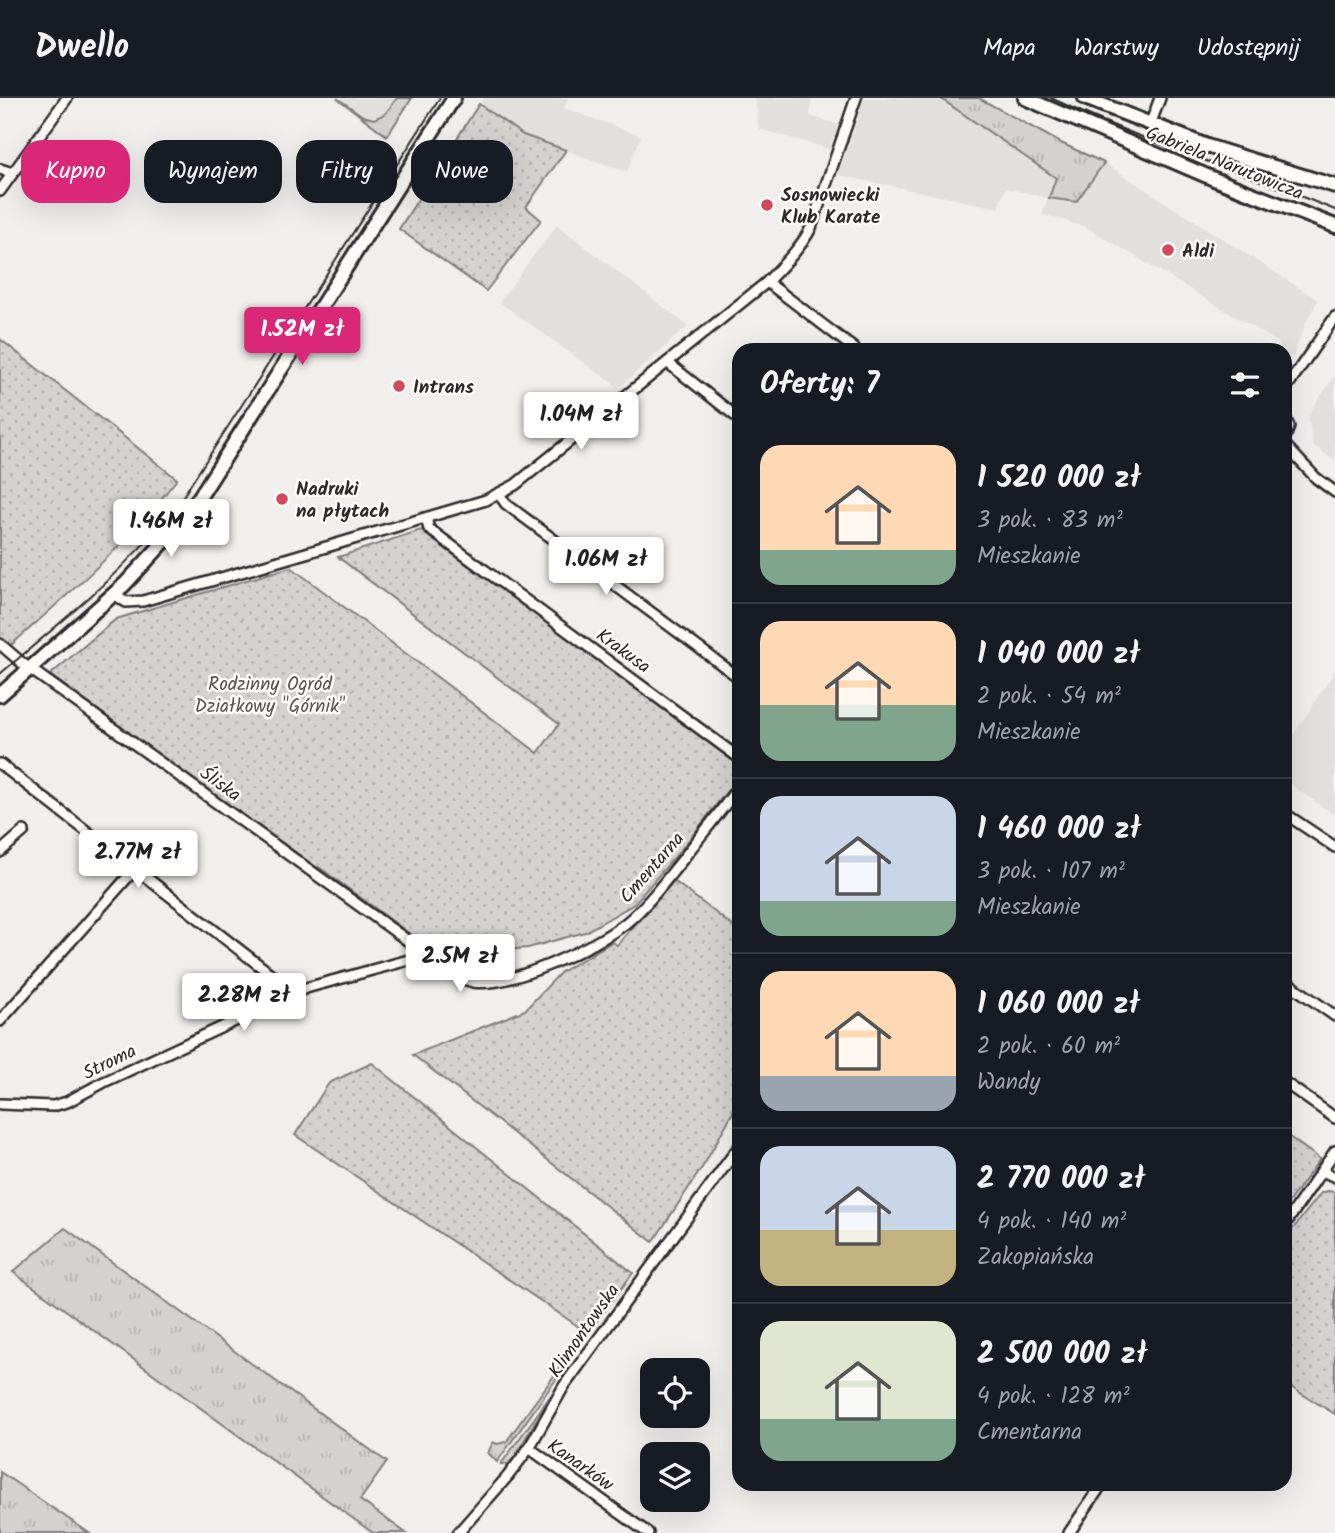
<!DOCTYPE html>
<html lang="pl">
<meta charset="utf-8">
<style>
:root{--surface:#171b24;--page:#242831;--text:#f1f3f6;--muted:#9ea1a6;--line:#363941;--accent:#db2777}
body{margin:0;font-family:Kalam,sans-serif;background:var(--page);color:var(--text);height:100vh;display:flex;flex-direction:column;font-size:26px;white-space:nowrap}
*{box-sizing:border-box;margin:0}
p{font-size:23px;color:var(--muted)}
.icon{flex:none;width:38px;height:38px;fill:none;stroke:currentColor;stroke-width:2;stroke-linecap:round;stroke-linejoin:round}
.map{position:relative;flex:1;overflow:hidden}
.sheet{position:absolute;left:732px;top:245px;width:560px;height:1148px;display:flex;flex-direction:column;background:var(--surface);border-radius:21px;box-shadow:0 7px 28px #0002}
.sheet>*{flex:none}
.top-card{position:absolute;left:21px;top:42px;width:606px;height:63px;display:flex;gap:14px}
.buttons{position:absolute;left:640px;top:1260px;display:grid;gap:14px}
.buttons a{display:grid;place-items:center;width:70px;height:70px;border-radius:14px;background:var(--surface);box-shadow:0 7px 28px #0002;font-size:35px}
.price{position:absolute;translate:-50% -60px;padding:0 16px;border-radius:7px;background:#fff;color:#222;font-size:23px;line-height:46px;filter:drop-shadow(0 2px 4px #0008)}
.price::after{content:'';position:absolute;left:50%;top:42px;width:21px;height:16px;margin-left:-10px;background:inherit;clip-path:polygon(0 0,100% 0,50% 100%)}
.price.current{background:var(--accent);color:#fff}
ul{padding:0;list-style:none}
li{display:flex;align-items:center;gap:21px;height:175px;padding:0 28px}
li+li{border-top:2px solid var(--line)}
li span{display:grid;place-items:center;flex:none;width:196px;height:140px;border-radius:21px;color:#555}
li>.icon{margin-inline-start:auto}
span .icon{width:84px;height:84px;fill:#fffc;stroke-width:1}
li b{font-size:30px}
h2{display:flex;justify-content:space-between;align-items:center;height:84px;padding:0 28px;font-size:30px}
.chip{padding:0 24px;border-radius:21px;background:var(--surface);box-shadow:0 7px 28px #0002;font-size:24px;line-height:63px}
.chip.current{background:var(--accent);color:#fff}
header{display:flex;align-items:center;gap:42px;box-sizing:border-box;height:98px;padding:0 35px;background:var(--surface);border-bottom:2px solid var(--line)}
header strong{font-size:33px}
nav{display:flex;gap:38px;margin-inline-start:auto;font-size:24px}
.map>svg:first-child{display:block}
</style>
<header>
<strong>Dwello</strong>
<nav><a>Mapa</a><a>Warstwy</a><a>Udostępnij</a></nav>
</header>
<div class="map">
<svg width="1335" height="1435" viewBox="0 0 1335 1435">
<defs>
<pattern id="grass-tufts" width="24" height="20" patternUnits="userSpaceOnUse" patternTransform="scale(1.75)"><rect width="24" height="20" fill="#d3d2cf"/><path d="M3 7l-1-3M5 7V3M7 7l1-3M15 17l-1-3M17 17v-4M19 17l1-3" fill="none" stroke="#b5b4b2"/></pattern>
<pattern id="garden-dots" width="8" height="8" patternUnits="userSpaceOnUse" patternTransform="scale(1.75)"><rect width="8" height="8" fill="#d3d2cf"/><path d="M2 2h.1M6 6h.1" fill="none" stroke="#b5b4b2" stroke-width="1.8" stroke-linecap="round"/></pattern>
</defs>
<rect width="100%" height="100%" fill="#f0efeb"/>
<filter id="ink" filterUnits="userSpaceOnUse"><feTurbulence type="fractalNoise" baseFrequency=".0143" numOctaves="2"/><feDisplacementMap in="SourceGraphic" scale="14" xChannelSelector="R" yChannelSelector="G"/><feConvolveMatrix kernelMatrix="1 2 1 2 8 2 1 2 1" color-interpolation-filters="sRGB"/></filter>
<g filter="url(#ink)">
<g fill="#e1e0dc">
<polygon points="337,0 412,0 387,38"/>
<polygon points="484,0 568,0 564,10 641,38 627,74 523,37 479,6"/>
<polygon points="755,0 812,0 810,18 839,27 829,51 759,31"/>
<polygon points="865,0 940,0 1057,80 1049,99 1076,103 1104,65 1318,202 1307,222 1292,261 1285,256 1284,252 1279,252 1278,244 1086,129 1042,116 1048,100 1006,90 998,110 838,77"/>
<polygon points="557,127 688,228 619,290 499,204"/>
<polygon points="1335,277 1335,363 1313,347 1308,317"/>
<polygon points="1335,573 1335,717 1285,683 1284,651"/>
</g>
<g fill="url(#grass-tufts)" stroke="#7f7e7d" stroke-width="2">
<polygon points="337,0 363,18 374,21 385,16 397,0 412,0 387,38"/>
<polygon points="940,0 979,0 1061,45 1104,65 1076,104 1049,100 1056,80"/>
<polygon points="65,1130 387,1364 360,1402 406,1435 373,1435 13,1174"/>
<polygon points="564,1264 565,1267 557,1280 497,1364 488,1355 493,1344 497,1346 506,1344"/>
<polygon points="551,1297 514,1360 508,1366 501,1366"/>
<polygon points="0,1374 89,1435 0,1435"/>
</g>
<g fill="url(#garden-dots)" stroke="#7f7e7d" stroke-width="2">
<polygon points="479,6 523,37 566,52 526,109 541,122 486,193 399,131"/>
<path d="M 0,241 L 177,381 C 127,447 71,493 10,548 L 0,540 Z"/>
<polygon points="421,432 582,547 738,663 738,679 684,748 634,806 585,834 528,850 440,858 320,770 311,768 50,577 116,521 291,469 538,655 559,626 338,459"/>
<polygon points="674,783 738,832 738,1005 705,1065 653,1144 413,957 525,912 561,874 612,844 617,847"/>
<polygon points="372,965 633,1175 588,1235 295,1037 329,985"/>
<polygon points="1285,1036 1320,1061 1285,1109"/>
<polygon points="1328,1093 1335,1094 1335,1316 1284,1285 1285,1141 1321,1095"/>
</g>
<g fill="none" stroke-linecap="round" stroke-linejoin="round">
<g stroke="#2b2b2b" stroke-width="14">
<g id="street">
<polyline points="1150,27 1160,0"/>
<polyline points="0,71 13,75"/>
<polyline points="0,93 67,0"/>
<polyline points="767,184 856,252"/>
<polyline points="668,265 738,320"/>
<polyline points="1284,293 1335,219"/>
<polyline points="1284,316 1289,329 1284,342"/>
<polyline points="1284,346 1316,380 1335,394"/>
<polyline points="499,396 506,406 738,579"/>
<polyline points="426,420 429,431 738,659"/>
<path d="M 114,496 L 126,504 L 143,503 L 486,402 L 515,387 L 767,184 C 783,167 800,151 811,130 L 856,0"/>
<path d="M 0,546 L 22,565 L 436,863 C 448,871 459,881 473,884 C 510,890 597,848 626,825 C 648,807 665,783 683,761 C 701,737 721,714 738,689"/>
<polyline points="0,666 295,895"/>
<polyline points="1284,715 1335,749"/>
<polyline points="0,754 24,733"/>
<polyline points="1284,882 1335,918"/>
<polyline points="0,923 135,771"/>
<polyline points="1284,984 1335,1020"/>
<polyline points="0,1006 53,1008 67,1004 104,984 306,890 416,860 423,852"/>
<polyline points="1322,1073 1335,1079"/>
<polyline points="1284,1128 1335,1053"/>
<polyline points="529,1350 648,1435"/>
<polyline points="458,1435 508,1378 529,1350 564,1288 738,1050"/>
<polyline points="1069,1435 1102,1386"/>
</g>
</g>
<g stroke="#2b2b2b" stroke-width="18">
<g id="secondary">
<polyline points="1025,0 1214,81 1335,128"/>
<polyline points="1085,0 1207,48 1335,88"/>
<polyline points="0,597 125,486 162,446 199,400 454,0"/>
</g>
</g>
<use href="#street" stroke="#fdfcf7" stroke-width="9"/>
<use href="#secondary" stroke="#fdfcf7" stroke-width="12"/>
<g stroke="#2b2b2b" stroke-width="2">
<path d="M 1051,0 C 1143,44 1241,73 1335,112"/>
<path d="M 0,576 C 64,522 125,473 178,406 L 440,0"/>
</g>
</g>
</g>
<g fill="#d1495b" stroke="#fdfcf7" stroke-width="2.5">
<circle cx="767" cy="107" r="7"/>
<circle cx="1168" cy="152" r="7"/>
<circle cx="399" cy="288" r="7"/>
<circle cx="282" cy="401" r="7"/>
</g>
<g text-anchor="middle" stroke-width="5" stroke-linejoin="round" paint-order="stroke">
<g font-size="19" fill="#2b2b2b" stroke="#fdfcf7">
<text transform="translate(1225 64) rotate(22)" y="7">Gabriela Narutowicza</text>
<text transform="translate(624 552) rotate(36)" y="7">Krakusa</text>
<text transform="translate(221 685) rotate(36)" y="7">Śliska</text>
<text transform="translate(651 769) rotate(-49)" y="7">Cmentarna</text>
<text transform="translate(109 963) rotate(-26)" y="7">Stroma</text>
<text transform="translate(583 1232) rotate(-55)" y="7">Klimontowska</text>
<text transform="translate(581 1366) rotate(35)" y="7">Kanarków</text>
</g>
<g font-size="19" font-weight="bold" fill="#2b2b2b" stroke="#fdfcf7" text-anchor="start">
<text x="781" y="103">Sosnowiecki<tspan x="781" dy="22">Klub Karate</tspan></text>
<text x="1182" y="159">Aldi</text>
<text x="413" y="295">Intrans</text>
<text x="296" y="397">Nadruki<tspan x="296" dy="22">na płytach</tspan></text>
</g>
<g font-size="19" fill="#555554" stroke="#fdfcf7">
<text x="270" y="592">Rodzinny Ogród<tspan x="270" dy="22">Działkowy "Górnik"</tspan></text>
</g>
</g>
</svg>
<div class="buttons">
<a><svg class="icon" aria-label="locate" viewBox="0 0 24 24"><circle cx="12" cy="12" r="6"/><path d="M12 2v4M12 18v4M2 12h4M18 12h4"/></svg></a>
<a><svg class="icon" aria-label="layers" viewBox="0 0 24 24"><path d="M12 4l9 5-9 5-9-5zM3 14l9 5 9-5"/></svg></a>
</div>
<b class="price current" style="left:302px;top:269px">1.52M zł</b>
<b class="price" style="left:581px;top:354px">1.04M zł</b>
<b class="price" style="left:171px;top:461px">1.46M zł</b>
<b class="price" style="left:606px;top:499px">1.06M zł</b>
<b class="price" style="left:138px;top:792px">2.77M zł</b>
<b class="price" style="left:460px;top:896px">2.5M zł</b>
<b class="price" style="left:244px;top:935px">2.28M zł</b>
<div class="top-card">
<a class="chip current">Kupno</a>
<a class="chip">Wynajem</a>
<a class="chip">Filtry</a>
<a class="chip">Nowe</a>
</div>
<section class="sheet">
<h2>Oferty: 7<svg class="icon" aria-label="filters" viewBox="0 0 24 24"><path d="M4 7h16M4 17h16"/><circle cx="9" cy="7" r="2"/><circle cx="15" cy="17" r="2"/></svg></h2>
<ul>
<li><span style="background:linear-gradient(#ffd9b3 75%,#7fa58c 0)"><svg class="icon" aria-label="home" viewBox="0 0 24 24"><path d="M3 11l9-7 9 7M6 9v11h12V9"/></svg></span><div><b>1 520 000 zł</b><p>3 pok. · 83 m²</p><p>Mieszkanie</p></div></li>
<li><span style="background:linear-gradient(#ffd9b3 60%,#7fa58c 0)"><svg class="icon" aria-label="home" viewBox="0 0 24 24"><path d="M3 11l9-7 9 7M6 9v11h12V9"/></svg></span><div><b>1 040 000 zł</b><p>2 pok. · 54 m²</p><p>Mieszkanie</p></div></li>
<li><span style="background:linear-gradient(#c9d6e8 75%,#7fa58c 0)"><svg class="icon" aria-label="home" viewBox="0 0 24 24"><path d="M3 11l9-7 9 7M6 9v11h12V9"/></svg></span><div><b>1 460 000 zł</b><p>3 pok. · 107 m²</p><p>Mieszkanie</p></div></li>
<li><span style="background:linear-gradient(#ffd9b3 75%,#9aa5b1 0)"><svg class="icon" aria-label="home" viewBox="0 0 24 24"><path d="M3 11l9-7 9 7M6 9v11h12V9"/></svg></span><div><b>1 060 000 zł</b><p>2 pok. · 60 m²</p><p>Wandy</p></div></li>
<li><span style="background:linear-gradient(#c9d6e8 60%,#c2b280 0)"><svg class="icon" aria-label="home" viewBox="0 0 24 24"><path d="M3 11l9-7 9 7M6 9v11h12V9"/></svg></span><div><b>2 770 000 zł</b><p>4 pok. · 140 m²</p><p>Zakopiańska</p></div></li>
<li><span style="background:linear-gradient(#dfe7d0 70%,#7fa58c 0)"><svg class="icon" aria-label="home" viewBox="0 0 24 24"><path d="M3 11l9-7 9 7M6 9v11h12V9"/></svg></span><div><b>2 500 000 zł</b><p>4 pok. · 128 m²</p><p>Cmentarna</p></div></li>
</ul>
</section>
</div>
